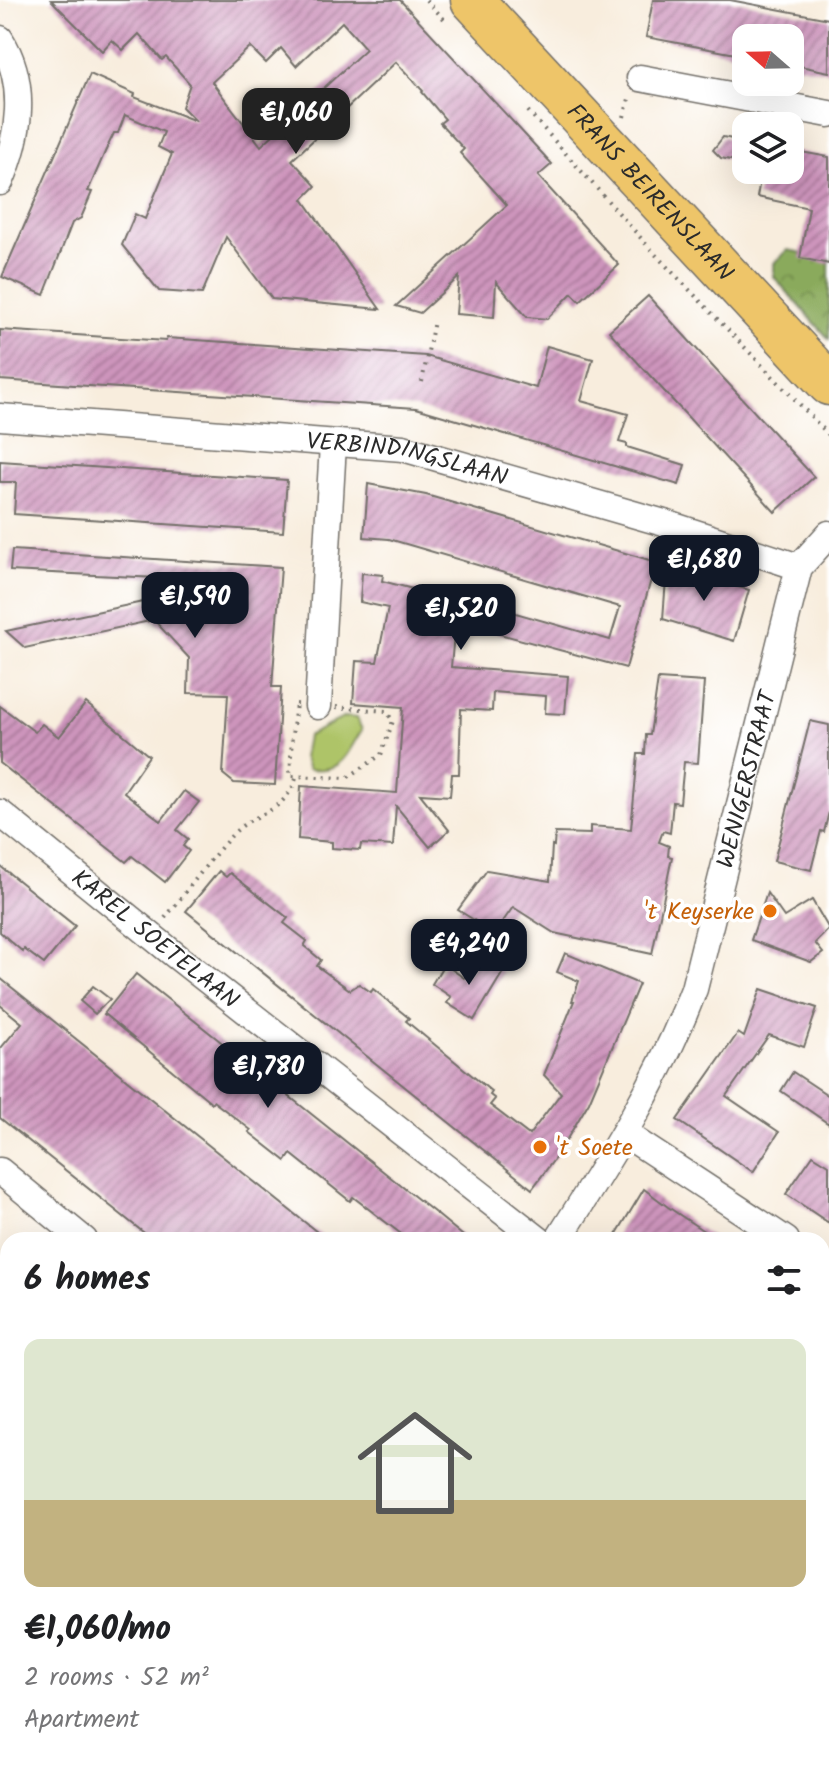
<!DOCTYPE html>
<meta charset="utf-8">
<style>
:root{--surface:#fff;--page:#f6f6f6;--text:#202124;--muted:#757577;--line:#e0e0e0;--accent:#111827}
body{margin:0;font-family:Kalam,sans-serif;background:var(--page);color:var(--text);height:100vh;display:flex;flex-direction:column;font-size:30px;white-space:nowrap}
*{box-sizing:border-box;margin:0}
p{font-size:26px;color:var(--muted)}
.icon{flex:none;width:44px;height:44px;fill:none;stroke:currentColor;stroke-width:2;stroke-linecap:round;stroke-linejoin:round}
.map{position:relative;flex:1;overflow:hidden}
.details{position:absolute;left:0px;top:1232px;width:830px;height:538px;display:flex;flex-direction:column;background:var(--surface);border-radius:24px 24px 0 0;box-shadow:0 8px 32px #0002}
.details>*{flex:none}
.needle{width:52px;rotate:290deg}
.buttons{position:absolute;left:732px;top:24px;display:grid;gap:16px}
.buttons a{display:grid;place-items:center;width:72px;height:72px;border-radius:16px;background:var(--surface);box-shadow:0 8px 32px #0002;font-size:40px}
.price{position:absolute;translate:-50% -68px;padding:0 18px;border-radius:16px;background:var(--accent);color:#fff;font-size:26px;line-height:52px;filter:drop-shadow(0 2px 4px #0008)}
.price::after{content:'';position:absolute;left:50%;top:48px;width:24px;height:18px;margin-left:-12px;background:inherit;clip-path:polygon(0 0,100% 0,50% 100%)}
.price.current{background:#222;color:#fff}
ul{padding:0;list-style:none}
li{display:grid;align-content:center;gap:16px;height:424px;padding:0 24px}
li+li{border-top:2px solid var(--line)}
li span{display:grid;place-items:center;height:248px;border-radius:16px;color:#555}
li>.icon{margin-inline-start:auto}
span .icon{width:144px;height:144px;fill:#fffc;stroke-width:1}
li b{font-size:34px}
h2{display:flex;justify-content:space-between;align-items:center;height:96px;padding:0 24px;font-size:34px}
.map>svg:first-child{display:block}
</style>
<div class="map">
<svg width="829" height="1769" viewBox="0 0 829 1769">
<defs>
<pattern id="forest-crowns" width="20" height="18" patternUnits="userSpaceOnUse" patternTransform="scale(2)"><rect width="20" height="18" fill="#8aaa5c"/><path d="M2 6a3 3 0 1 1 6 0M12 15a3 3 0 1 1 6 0" fill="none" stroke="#718b4c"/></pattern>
<pattern id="building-hatch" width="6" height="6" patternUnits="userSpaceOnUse" patternTransform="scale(2)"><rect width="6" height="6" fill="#cd94bc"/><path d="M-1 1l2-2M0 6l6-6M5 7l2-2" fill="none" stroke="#a77999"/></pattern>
</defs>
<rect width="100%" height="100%" fill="#fff"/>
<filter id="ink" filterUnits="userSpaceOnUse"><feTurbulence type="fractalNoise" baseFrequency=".0125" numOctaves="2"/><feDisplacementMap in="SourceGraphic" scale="16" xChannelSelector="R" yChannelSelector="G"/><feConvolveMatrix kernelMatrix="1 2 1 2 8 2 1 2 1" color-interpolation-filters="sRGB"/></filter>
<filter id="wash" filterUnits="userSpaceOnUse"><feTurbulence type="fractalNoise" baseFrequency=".006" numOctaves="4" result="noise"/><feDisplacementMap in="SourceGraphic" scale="32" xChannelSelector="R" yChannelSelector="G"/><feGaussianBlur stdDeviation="1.8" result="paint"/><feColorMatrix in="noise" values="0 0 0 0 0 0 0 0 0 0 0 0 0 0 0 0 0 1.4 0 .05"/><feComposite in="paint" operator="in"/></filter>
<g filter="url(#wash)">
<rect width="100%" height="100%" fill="#f8eddd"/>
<path fill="#aec468" stroke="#6c784a" stroke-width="2" d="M 345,717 L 357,718 L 362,730 C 345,755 344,773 308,769 L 303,757 L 307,736 Z"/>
<polygon fill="url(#forest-crowns)" stroke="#5a6a44" stroke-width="2" points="788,250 829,258 829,339 774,277 774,263"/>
<g id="blocks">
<g fill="url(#building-hatch)" fill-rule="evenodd">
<path d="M 51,0 L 400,0 L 552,164 L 538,176 L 619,265 L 580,301 L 572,293 L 547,319 L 527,317 L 496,282 L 494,317 L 456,314 L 459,277 L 420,313 L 396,306 L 507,205 L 460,153 L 464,149 L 440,123 L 445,119 L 422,92 L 423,91 L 396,62 L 292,160 L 316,186 L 303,199 L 380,309 L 272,299 L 226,237 L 202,294 L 159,291 L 122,245 L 135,214 L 145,219 L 172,154 L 158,147 L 164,132 L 125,115 L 118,133 L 114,133 L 105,152 L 88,191 L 92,192 L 81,218 L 72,223 L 44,295 L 2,277 L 90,74 L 135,94 L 134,97 L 196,121 L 182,107 L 190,84 L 166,57 L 162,60 L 139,34 L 123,50 L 112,40 L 102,51 ZM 342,22 L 366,49 L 261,146 L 212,82 L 250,47 L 266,63 L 281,48 L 296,66 Z"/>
<polygon points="653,0 730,0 829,19 829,72 790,64 790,38 746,38 746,56 646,37"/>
<polygon points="723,137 746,142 746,163 721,158 713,150"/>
<polygon points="790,150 829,157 829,264 800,258 809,208 757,197 762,170 790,170"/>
<polygon points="648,296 814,477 775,512 609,331"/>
<polygon points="0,330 166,341 167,338 426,356 536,388 547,346 593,359 581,401 628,414 619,442 627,444 627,447 685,465 679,485 416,408 0,380"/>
<polygon points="0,461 287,480 283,532 14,514 16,482 0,482"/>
<polygon points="368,484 426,495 656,562 626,668 455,622 451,667 568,676 565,714 545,713 546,696 493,692 492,711 461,709 459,774 452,774 450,796 420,794 449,830 430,847 396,806 393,846 361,844 360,850 332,848 332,842 298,839 301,786 397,793 403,707 353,703 356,661 377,662 388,608 360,602 362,573 383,575 382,581 490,609 491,606 610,640 620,607 389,539 364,537"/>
<polygon points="12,550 281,567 272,687 281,687 275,785 234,783 223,774 228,694 188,693 189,658 154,620 25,648 6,631 223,585 222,581 10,571"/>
<polygon points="667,566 749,590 734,641 663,619"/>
<polygon points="658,679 704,682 698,763 684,762 680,803 673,802 670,833 663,831 659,842 669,846 668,856 672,857 652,954 554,933 513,907 495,933 458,910 487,870 550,881 552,845 554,846 555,833 590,834 590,826 631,829 638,754 645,754 646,735 650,735"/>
<polygon points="86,703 149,756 124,792 161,821 184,791 199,802 177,830 188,839 183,846 189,851 165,882 132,856 126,862 0,763 0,706 35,732 42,724 59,737"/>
<polygon points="810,721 829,725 829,812 824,832 821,831 811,870 774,861"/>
<polygon points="0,866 75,926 44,964 24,949 23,952 0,932"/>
<polygon points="219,871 226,877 230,873 288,918 284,923 307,941 304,946 321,960 317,966 350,990 359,984 371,992 373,989 409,1018 406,1021 492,1092 490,1095 495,1099 490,1105 529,1135 561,1093 544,1075 574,1001 572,1001 579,981 557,972 565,953 639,984 589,1102 558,1154 532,1189 186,911"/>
<polygon points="767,893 784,917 812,900 829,929 815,943 823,953 811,962 751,940"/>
<polygon points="479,958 503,972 474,1020 447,1003 451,997 432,984 444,964 464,978"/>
<polygon points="136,974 439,1216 468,1240 409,1240 353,1197 350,1201 291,1154 286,1161 249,1132 251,1130 213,1101 212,1103 104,1014"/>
<polygon points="0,978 252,1180 327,1240 153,1240 0,1118 0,1049 22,1023 0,1005"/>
<polygon points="93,986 110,999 95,1014 80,1001"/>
<polygon points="761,989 817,1008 804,1047 769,1035 726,1096 779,1132 753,1172 677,1120 738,1033 744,1037"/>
<polygon points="793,1072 829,1096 829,1124 781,1091"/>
<polygon points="813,1155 829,1165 829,1223 786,1194"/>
<polygon points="644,1189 668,1207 717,1240 613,1240"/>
</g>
</g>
</g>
<g filter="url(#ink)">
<use href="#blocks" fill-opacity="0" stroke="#736f69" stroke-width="2"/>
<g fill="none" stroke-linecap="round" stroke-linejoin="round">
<g stroke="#736f69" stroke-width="29">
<g id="minor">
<path d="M 0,39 C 28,83 20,137 0,182"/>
<polyline points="640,78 829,114"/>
<path id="s1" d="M 0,417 L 403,448 L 671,525 L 799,567"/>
<polyline points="318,706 333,444"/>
<path id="s2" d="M 0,813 L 175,955 L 539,1240"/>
<polyline points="625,1134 786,1240"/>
<polyline points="0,1171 84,1240"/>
<path id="s3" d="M 558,1240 C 610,1158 660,1079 694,989 L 799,567 L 829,534"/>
<polyline points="822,1317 829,1287"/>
<polyline points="822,1477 829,1482"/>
<polyline points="0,1623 8,1621"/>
<polyline points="562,1762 567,1769"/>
</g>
</g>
<g stroke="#736f69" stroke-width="45">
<g id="primary">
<path id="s4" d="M 472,0 L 829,384"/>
</g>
</g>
<g stroke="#736f69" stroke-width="4" stroke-dasharray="2 6" stroke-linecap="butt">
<polyline points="426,0 444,19"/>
<polyline points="528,111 655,254 829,435"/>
<polyline points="624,117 629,99"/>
<polyline points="422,382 434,321"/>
<polygon points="296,704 386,711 393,721 381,755 347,778 290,776 292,735"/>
<path d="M 165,918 C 188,890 209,860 233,834 C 257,809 283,817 297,776"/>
<polyline points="372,1769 376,1762"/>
</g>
<use href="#minor" stroke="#fff" stroke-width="26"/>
<use href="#primary" stroke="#eec569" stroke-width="42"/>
</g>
</g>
<g fill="#e8710a" stroke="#fff" stroke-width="3">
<circle cx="770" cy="911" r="8"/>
<circle cx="540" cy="1147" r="8"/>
</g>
<g text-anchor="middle" stroke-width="7" stroke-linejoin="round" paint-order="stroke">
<g font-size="24" fill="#2b2b2b" stroke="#fff">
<text dy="8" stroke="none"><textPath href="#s4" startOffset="262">FRANS BEIRENSLAAN</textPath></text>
<text dy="8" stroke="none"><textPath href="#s1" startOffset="410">VERBINDINGSLAAN</textPath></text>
<text dy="8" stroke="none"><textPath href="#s3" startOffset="502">WENIGERSTRAAT</textPath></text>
<text dy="8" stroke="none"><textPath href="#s2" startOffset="200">KAREL SOETELAAN</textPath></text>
</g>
<g font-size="24" fill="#c56008" stroke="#fff" text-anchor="end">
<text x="754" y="919">'t Keyserke</text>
<text x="556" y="1155" text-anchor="start">'t Soete</text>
</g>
</g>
</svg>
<div class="buttons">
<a><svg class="needle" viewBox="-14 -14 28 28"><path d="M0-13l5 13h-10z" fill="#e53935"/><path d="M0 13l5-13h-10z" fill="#757577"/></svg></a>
<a><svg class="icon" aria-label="layers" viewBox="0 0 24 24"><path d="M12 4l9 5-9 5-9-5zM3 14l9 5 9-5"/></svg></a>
</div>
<b class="price current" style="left:296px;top:156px">€1,060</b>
<b class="price" style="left:704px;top:603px">€1,680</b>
<b class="price" style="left:195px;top:640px">€1,590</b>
<b class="price" style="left:461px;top:652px">€1,520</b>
<b class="price" style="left:469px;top:987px">€4,240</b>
<b class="price" style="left:268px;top:1110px">€1,780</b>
<section class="details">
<h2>6 homes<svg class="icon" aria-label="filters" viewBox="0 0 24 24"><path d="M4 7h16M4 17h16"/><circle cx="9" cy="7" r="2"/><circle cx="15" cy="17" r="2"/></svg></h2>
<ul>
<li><span style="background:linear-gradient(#dfe7d0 65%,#c2b280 0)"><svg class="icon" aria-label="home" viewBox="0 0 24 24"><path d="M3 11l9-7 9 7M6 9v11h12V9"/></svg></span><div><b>€1,060/mo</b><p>2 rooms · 52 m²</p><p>Apartment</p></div></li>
</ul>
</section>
</div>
